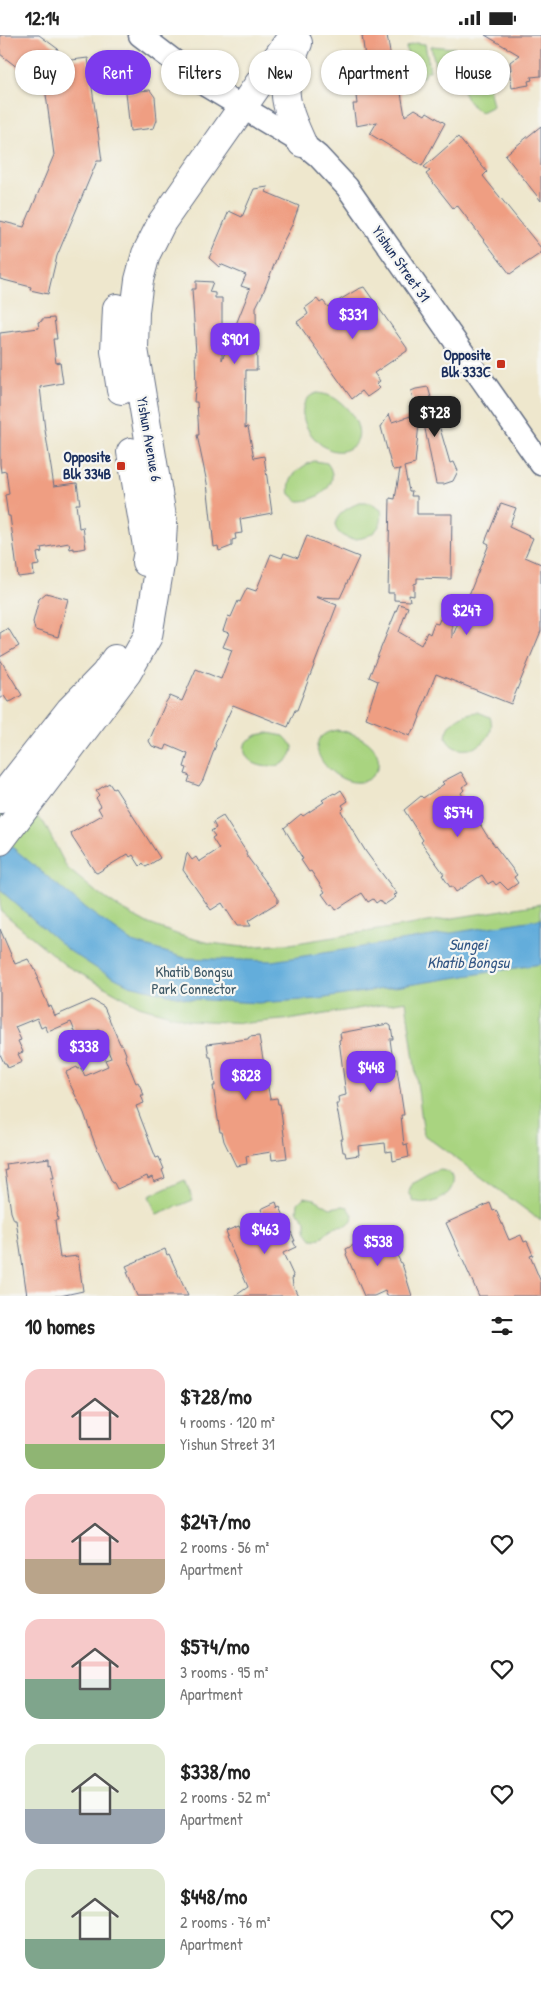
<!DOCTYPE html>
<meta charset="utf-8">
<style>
:root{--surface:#fff;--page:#f6f6f6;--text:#222;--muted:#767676;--accent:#7c3aed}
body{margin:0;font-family:"Patrick Hand",sans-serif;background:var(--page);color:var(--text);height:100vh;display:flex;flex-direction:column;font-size:19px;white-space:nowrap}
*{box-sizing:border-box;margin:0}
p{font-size:16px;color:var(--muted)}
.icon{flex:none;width:28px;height:28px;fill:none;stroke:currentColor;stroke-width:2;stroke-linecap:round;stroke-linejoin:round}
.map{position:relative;height:1261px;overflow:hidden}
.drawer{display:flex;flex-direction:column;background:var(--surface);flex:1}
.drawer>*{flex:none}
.hud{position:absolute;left:15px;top:15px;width:511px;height:45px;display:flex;gap:10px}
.price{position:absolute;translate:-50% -42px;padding:0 11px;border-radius:10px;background:var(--accent);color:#fff;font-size:16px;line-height:32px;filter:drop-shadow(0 1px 2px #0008)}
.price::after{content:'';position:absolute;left:50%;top:30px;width:15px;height:11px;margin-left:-8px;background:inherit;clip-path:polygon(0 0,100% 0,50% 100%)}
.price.selected{background:#222;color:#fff}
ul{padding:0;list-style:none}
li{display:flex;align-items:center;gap:15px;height:125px;padding:0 25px}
li span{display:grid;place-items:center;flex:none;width:140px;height:100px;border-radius:15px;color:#555}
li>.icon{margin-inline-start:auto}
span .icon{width:60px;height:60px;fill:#fffc;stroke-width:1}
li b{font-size:21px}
h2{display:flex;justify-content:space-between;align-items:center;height:60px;padding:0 25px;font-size:21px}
.chip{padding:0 18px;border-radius:22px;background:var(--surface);box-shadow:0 1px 4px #0004;font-size:18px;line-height:45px}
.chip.selected{background:var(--accent);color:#fff}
.status{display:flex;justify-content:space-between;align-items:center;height:35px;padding:0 25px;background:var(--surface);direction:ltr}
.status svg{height:14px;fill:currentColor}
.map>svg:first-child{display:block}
</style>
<div class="status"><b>12:14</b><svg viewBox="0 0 49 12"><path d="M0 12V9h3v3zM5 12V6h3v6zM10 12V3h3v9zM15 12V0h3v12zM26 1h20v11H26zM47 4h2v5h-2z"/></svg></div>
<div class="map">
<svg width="541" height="1261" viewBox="0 0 541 1261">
<rect width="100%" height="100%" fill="#f6f6f2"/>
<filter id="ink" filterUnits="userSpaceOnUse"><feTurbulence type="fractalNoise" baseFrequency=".02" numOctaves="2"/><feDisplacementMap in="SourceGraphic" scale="10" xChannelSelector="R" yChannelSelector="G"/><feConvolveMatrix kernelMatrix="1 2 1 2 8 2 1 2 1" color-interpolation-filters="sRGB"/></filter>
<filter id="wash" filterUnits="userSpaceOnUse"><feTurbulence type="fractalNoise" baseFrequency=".0096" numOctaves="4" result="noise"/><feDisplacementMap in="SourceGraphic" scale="20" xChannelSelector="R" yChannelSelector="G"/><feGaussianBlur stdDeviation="1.12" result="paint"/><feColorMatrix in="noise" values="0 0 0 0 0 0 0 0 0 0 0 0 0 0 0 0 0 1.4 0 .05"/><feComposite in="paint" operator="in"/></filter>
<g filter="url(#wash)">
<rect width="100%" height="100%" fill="#eee7cd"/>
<g fill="#a9d480" stroke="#62826f">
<polygon points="415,8 425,9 430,36 427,36 423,42 411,43 406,12"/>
<path d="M 431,11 L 455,13 L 459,16 L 463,36 L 466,38 L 472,31 L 479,31 L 485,34 L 493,71 L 481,77 C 471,73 461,57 460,46 L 437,39 Z"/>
<path d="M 317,358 C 324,359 330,360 336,364 C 349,372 371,400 350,413 C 321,431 281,369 317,358 Z"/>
<path d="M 314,426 L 327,428 C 343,448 318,467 298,466 L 290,459 C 286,442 301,431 314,426 Z"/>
<path d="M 359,468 L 370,468 L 381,475 C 388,504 341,515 335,490 C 337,478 349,472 359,468 Z"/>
<path d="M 478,677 L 490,682 C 500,710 456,727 446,703 C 447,686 464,678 478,677 Z"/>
<path d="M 337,695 C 354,697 382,709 378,731 C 377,735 375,738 372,741 C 346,767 286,703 337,695 Z"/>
<path d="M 268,698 L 284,701 L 293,711 C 292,743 235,735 246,707 L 257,700 Z"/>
<polygon points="0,751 44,788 67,833 96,857 118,872 149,889 179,900 210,908 243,912 290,909 541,869 541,1186 424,1100 406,966 294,984 247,988 188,985 139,971 65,930 0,875"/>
<path d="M 440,1135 L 446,1136 L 453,1142 C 456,1161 430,1173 414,1167 L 409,1157 L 412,1149 C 420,1145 432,1137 440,1135 Z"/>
<polygon points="185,1145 193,1165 157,1180 149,1161"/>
<path d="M 304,1162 L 315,1164 L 330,1173 L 343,1171 L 348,1172 L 353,1180 L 352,1186 C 346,1194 341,1190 333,1193 C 323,1197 324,1206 312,1204 L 306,1196 L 306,1186 L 297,1176 L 298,1168 Z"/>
</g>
<polygon fill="#63addb" stroke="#3f6e9c" points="0,802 85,873 132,907 185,923 272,926 541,884 541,929 319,964 258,968 189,964 129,950 99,935 68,915 0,855"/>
<g id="blocks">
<g fill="#ef9e82">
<polygon points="0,0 39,0 58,14 47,28 88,23 102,126 97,126 57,221 48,259 30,255 31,252 0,244 0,186 24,192 54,120 41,22 27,40 0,19"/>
<polygon points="362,0 387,0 393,35 397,35 405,81 415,74 425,80 427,77 445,88 422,131 370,99 377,87 356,91 353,69 357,69 354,44 349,45 346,24 365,22"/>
<polygon points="485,0 541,0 541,41 531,42 532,45 528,46 529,50 512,53 509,35 511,35 510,27 519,20"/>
<polygon points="150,55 155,62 157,85 154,93 130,96 126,57"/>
<polygon points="541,91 541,166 505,120"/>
<polygon points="458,102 487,137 483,141 541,213 541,218 510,239 457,170 453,173 426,139 430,136 424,132"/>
<polygon points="268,152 266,157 299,171 293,188 283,207 263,258 256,272 257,335 246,335 245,393 248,392 254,423 264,421 272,478 240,484 242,498 235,499 236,504 232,505 232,511 219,516 218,511 214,512 207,448 197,400 199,400 197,367 194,367 195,353 196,353 195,319 196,319 192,254 196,254 196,246 213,247 209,257 215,258 215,263 222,263 222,325 250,254 241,251 246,240 220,229 219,232 209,223 229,176 242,182 254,154"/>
<polygon points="364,252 407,313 407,316 374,338 380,346 376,349 380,353 367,362 362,356 352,364 297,287 308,279 305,273 317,264 320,268 323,266 328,272 358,254"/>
<polygon points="54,283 57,304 53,304 56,328 60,327 63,348 40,352 45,395 54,451 77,448 80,469 76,469 79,493 83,492 86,513 74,515 74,513 70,514 69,508 41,513 42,517 37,518 39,530 33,531 34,540 18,542 10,481 8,481 5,460 9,459 6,436 1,437 0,429 0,298 39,293 38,287 42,286 42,284"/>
<polygon points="428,352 450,428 454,427 458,436 453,446 444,449 436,449 420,369 414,369 411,356 416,354"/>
<polygon points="420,378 415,429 404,432 409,456 412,456 411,461 417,461 417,479 452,479 451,544 417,543 417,548 414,549 414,561 409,560 410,566 394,565 394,558 388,558 390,463 395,464 400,434 394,435 392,433 381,392 389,379 392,387"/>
<polygon points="501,468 516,473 509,492 533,503 525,522 541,529 541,596 511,669 436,639 419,681 420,682 415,695 413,694 410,701 366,683 378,646 369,642 399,569 408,572 399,597 421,610 427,597 430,599 434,588 438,589 440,584 452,589 452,603 489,509 485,507"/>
<polygon points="307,501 359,522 340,563 316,562 337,570 297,675 295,675 288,692 233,670 215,709 216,710 203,745 199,751 188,747 190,741 185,739 187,733 184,732 188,719 167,710 165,715 152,711 149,706 166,667 170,661 182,666 196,634 221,644 232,615 223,612 229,598 223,596 228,581 231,582 238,566 240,567 247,553 256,556 271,519 282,523 284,518 298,523"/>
<polygon points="46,558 68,564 58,602 35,595 33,587 39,564"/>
<polygon points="8,593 19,611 0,622 0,598"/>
<polygon points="0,624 22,660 12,666 8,667 4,661 0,664"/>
<polygon points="461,737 468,748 462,752 464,755 461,758 486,799 517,840 514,842 518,848 508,855 500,847 496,850 493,846 488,849 482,840 456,857 452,851 450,852 442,840 444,839 421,807 423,805 404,775 421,761 423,763 444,749 442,747"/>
<polygon points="109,748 113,754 115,753 160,823 146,832 143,828 140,831 133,820 130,822 128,819 97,838 95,837 72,802 71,798 102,780 98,773 101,771 96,763 99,760 96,756"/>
<polygon points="341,755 348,766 342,770 344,773 341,776 366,817 397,859 394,860 396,862 384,870 380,865 376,868 373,864 368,867 362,858 336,875 332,869 330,870 322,859 325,857 311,836 309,837 301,825 303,824 284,793 301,779 303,781 324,767 322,765 334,758 335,759"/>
<polygon points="223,781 247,818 246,820 278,863 278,867 248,886 251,891 237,891 222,868 211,875 183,835 187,818 192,825 196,822 199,827 219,814 212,803 215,801 211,796 216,793 213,787"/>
<polygon points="0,894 15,929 28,924 32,931 33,931 39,943 37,944 49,972 51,971 55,981 92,965 104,972 120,1009 122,1009 126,1019 125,1021 136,1048 138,1047 144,1060 141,1060 144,1068 136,1071 156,1123 159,1122 164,1134 162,1135 165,1143 154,1147 152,1142 148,1144 147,1141 117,1154 114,1148 112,1147 95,1109 84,1078 68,1045 69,1044 66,1037 77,1032 78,1034 81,1033 85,1041 108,1031 105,1025 111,1023 99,995 78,1004 71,987 48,997 45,991 41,993 37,983 15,992 21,1005 18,1006 23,1017 18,1019 22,1027 8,1033 6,1028 4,1028 0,1019"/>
<polygon points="388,989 391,991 393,1004 390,1004 394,1034 397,1034 404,1080 401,1080 404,1110 407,1109 409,1122 393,1126 392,1116 386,1117 385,1108 358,1111 359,1120 346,1122 345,1117 343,1117 341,1104 343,1104 336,1069 339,1069 338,1062 346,1060 339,1005 341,1004 340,998"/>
<polygon points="259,1001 270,1064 277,1063 278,1069 280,1069 287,1123 272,1125 271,1117 246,1121 247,1129 236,1131 224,1106 222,1097 220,1097 213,1051 215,1051 211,1022 209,1022 207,1009 248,1004 249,1002"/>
<polygon points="49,1123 49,1129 51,1128 54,1143 51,1143 58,1177 57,1178 58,1185 55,1185 60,1223 78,1221 83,1256 60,1261 27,1261 16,1185 14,1185 11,1177 5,1135 7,1135 6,1129"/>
<polygon points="276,1167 278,1173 280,1172 295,1206 293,1206 296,1212 283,1218 294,1242 292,1243 293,1250 298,1261 235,1261 248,1252 226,1202 228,1201 226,1196 239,1191 241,1195 263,1185 260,1180 263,1179 261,1174"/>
<polygon points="490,1168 493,1176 496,1175 509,1205 521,1200 524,1207 527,1206 533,1220 530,1221 541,1247 541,1261 479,1261 446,1188"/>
<polygon points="384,1195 403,1232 412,1261 387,1261 385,1256 374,1261 364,1261 346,1219 347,1218 346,1214"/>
<polygon points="165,1214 167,1220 169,1219 188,1261 137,1261 127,1237 129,1237 126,1231"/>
</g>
</g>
</g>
<g filter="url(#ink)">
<use href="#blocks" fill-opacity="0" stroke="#656f85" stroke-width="1"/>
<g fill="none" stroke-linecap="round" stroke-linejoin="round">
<g stroke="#656f85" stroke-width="25">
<polyline id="minor" points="140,0 207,51 302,108 318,121 347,152 541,429"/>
</g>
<g stroke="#656f85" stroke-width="30">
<g id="major">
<path d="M 298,8 C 279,52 283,66 302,108"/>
<polyline points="117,273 115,316 121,355"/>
<polyline points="131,417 148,517 146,527"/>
<polyline points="0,764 70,675 105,639 115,624"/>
<polyline points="0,806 127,638 148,601 161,524 163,488 134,314 135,276 139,245 146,219 162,187 293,0"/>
</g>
</g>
<use href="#minor" stroke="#fff" stroke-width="22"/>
<use href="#major" stroke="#fff" stroke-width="28"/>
</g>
</g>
<g fill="#c8321e" stroke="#f6f6f2" stroke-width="2">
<rect x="496" y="324" width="10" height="10" rx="2.5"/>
<rect x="116" y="426" width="10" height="10" rx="2.5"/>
</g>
<g text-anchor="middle" stroke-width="4.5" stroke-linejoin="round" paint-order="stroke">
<g font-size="15" fill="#1b2f5e" stroke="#f6f6f2">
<text transform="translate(401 229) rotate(55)" y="5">Yishun Street 31</text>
<text transform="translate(149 404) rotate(80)" y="5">Yishun Avenue 6</text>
</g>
<g font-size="15" font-weight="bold" fill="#1b2f5e" stroke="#f6f6f2" text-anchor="end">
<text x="491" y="325">Opposite<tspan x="491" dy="17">Blk 333C</tspan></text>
<text x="111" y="427">Opposite<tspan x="111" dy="17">Blk 334B</tspan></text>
</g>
<g font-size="15" fill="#3e5866" stroke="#f6f6f2">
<text x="194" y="942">Khatib Bongsu<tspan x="194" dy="17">Park Connector</tspan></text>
</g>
<g font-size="16" font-style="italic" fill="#315584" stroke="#f6f6f2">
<text x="468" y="915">Sungei<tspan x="468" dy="18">Khatib Bongsu</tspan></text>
</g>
</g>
</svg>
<b class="price" style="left:353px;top:305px">$331</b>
<b class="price" style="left:235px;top:330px">$901</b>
<b class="price selected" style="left:435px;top:403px">$728</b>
<b class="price" style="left:467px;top:601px">$247</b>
<b class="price" style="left:458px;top:803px">$574</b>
<b class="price" style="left:84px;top:1037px">$338</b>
<b class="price" style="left:371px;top:1058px">$448</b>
<b class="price" style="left:246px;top:1066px">$828</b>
<b class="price" style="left:265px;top:1220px">$463</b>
<b class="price" style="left:378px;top:1232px">$538</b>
<div class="hud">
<a class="chip">Buy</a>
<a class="chip selected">Rent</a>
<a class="chip">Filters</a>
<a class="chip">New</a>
<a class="chip">Apartment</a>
<a class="chip">House</a>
</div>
</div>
<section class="drawer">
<h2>10 homes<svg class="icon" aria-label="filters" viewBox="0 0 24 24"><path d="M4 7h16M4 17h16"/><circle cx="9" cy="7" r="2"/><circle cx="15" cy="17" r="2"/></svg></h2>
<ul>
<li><span style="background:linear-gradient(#f6c9c9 75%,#8fb573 0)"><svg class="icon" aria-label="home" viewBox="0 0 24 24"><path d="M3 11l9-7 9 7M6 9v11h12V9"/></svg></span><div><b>$728/mo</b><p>4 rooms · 120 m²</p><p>Yishun Street 31</p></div><svg class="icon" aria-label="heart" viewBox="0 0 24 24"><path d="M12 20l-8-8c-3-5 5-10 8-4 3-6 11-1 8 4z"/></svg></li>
<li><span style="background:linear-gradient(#f6c9c9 65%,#b9a48a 0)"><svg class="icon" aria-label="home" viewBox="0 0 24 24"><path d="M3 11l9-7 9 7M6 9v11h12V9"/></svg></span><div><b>$247/mo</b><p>2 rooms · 56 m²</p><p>Apartment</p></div><svg class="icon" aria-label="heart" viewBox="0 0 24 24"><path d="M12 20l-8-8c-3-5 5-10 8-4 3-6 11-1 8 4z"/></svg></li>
<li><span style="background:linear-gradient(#f6c9c9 60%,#7fa58c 0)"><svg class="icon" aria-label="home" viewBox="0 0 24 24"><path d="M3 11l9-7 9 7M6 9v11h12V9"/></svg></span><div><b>$574/mo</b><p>3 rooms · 95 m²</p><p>Apartment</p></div><svg class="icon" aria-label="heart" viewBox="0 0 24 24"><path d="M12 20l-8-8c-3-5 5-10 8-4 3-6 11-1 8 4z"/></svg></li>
<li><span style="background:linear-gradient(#dfe7d0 65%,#9aa5b1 0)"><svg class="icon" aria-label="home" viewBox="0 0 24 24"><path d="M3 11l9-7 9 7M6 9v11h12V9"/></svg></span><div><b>$338/mo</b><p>2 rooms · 52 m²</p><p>Apartment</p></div><svg class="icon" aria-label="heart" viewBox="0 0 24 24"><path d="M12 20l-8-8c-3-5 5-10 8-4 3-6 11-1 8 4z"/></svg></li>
<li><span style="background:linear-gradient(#dfe7d0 70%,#7fa58c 0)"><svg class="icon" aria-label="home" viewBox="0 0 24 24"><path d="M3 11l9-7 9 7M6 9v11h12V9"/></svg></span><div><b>$448/mo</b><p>2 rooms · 76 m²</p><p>Apartment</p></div><svg class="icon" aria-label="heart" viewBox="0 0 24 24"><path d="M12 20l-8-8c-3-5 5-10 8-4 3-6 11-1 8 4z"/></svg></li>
</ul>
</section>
